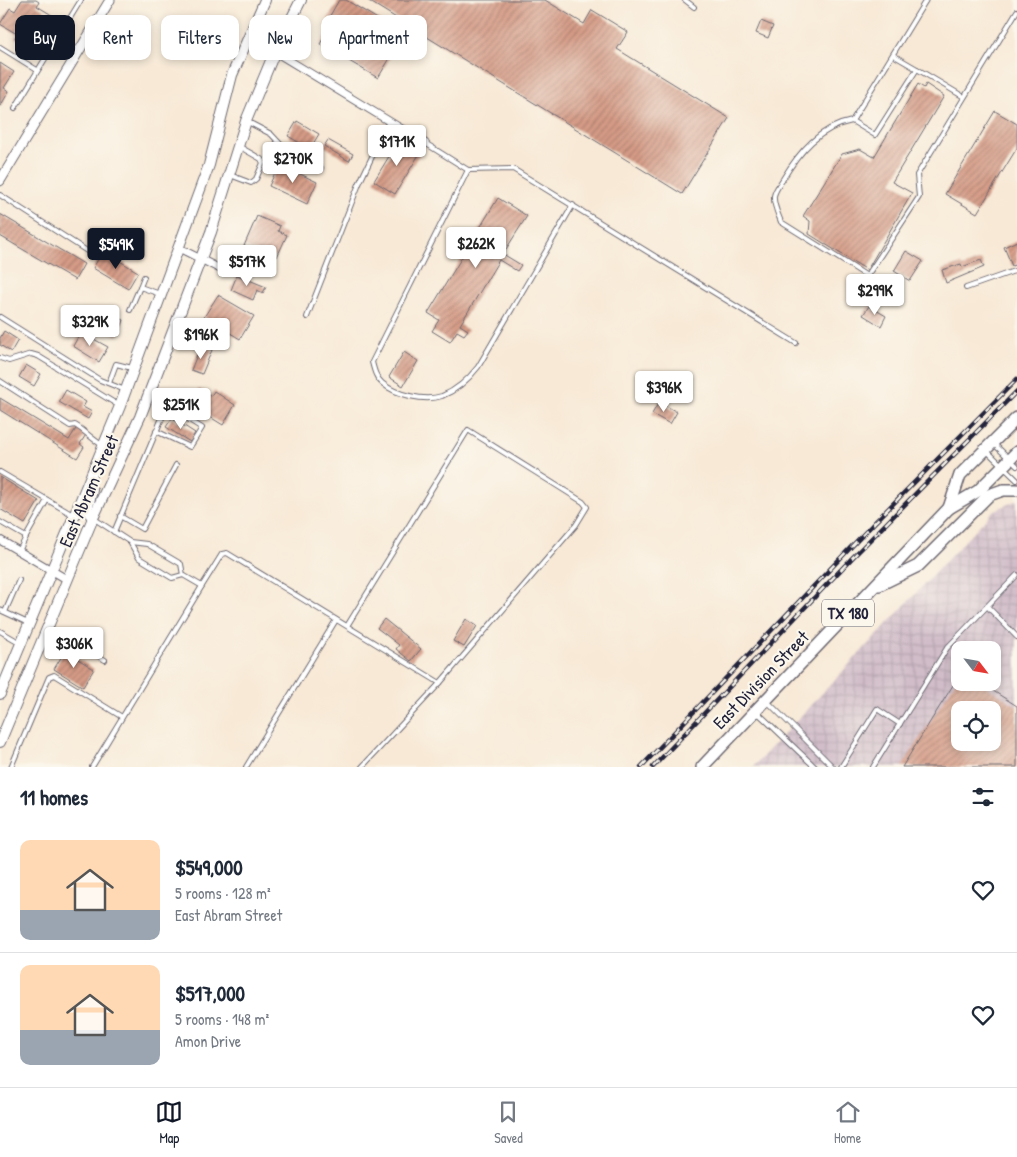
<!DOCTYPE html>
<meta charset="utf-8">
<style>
:root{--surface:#fff;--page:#f2f2f3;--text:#1f2937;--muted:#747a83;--line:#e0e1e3;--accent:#111827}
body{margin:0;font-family:"Patrick Hand",sans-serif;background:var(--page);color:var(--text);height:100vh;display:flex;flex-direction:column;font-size:19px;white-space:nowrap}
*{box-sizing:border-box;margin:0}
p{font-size:16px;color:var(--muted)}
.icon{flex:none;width:28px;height:28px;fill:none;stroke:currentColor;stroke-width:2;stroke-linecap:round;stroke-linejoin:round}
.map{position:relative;height:767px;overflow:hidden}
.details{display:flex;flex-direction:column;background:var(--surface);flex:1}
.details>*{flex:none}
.banner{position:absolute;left:15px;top:15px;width:500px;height:45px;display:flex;gap:10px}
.needle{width:32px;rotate:121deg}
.tools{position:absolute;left:951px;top:641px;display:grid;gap:10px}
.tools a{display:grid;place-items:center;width:50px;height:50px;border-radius:10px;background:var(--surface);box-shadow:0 2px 8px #0003;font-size:25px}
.price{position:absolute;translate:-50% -42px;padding:0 11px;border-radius:5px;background:#fff;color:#222;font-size:16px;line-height:32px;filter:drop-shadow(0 1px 2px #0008)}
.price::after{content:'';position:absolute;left:50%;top:30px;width:15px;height:11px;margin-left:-8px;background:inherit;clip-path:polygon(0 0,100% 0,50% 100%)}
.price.active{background:var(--accent);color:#fff}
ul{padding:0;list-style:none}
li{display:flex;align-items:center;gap:15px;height:125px;padding:0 20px}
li+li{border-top:1px solid var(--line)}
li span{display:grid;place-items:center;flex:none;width:140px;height:100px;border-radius:10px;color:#555}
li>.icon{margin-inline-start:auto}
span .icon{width:60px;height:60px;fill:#fffc;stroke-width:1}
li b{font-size:21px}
h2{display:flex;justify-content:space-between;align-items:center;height:60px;padding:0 20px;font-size:21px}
.tag{padding:0 18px;border-radius:10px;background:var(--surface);box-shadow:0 2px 8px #0003;font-size:18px;line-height:45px}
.tag.active{background:var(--accent);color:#fff}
.tab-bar{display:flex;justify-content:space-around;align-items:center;height:70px;border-top:1px solid var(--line);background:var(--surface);font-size:14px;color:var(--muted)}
.tab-bar a{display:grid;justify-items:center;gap:2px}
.tab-bar .active{color:var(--accent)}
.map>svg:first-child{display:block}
</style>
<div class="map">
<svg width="1017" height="767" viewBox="0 0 1017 767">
<defs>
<pattern id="industrial-grid" width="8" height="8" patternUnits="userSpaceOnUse" patternTransform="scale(1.25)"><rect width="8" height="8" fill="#d1bdc9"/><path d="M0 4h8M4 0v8" fill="none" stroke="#b3a2ae"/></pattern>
<pattern id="building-hatch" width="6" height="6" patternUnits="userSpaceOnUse" patternTransform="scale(1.25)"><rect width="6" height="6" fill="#d59b86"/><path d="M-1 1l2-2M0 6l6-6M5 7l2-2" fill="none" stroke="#ac7e6f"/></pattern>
</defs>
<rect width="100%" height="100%" fill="#fbf7ec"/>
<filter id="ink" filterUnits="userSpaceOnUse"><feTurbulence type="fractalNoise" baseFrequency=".02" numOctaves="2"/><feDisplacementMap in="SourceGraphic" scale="10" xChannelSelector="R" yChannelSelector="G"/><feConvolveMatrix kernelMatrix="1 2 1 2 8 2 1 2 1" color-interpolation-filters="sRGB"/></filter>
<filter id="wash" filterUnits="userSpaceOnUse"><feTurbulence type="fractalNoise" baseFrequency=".0096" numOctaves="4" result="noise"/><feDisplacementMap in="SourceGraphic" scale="20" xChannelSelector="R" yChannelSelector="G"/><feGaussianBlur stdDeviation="1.12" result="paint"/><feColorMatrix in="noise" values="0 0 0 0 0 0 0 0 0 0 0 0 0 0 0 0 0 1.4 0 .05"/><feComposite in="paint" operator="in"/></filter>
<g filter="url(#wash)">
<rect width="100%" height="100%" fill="#f8e9d6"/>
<path fill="url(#industrial-grid)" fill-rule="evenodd" d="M 1017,500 L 1017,767 L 753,767 L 993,511 ZM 960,650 L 992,650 L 992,682 L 960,682 ZM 960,710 L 992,710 L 992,742 L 960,742 Z"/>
<g id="blocks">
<g fill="url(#building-hatch)" fill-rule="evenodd">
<polygon points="22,0 36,0 39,2 37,6 55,17 45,33 40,30 30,47 15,38 17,34 0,24 10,8 15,11"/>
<polygon points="339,0 346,0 404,35 378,78 320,44 329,29 324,26"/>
<polygon points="367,0 545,0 584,24 592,10 628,32 617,49 729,118 682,194"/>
<polygon points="761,21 773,26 768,38 756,33"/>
<polygon points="0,63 14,72 4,88 9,91 0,107"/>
<polygon points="918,84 924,88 926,84 944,96 892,182 912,193 867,270 809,234 810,221 803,216 842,154 860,149 874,157"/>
<polygon points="995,111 1017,124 1017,148 977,213 945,194"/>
<polygon points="297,121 319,134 310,149 288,136"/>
<polygon points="328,140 353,154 349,161 324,146"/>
<polygon points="399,140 420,153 395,194 374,181"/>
<polygon points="279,164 317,182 307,204 269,186"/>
<polygon points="498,198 527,216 503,254 521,265 517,271 499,260 460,325 468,330 464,335 457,331 450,342 432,331 439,320 428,313"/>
<polygon points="0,214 84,264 75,280 0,236"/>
<polygon points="257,216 280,226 278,231 287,235 277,257 268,253 267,256 244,246"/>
<polygon points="1017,241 1017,264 1012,266 1004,247"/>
<polygon points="103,251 138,272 128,289 93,268"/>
<polygon points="906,251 923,261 910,281 894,271"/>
<polygon points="981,260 984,267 946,283 942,270 961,264 962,267"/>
<polygon points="237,275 266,287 263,293 257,290 253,300 231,290"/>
<polygon points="218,295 254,316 240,339 204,317"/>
<polygon points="869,306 886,316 881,326 863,315"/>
<polygon points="111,315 124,320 118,336 105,331"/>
<polygon points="4,331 18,340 11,352 0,345 0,338"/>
<polygon points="81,332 108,347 99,362 73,346"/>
<polygon points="201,345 212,350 202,374 191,370"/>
<polygon points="404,352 418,361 403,386 389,377"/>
<polygon points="26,365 41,374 34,386 19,377"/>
<polygon points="199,389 211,396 214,391 235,405 223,425 189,404"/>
<polygon points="66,390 86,402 83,407 92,412 88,419 59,402"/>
<polygon points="0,398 69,440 77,427 87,433 80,444 84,447 77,458 0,410"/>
<polygon points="659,402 677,412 670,424 652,414"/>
<polygon points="172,418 195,433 190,442 166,427"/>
<polygon points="0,477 39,501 25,524 0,509"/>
<polygon points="384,619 421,649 411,661 396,649 399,645 377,628"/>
<polygon points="466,619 477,626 464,647 453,641"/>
<polygon points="65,651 94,669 83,687 54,669"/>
<path d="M 960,674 L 960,682 L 979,682 L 1017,706 L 1017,767 L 902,767 ZM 960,710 L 992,710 L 992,742 L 960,742 Z"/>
</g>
</g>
</g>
<g filter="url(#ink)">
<use href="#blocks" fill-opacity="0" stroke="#6d6871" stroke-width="1"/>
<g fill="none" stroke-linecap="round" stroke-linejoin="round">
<g stroke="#6d6871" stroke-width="6">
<g id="service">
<polyline points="685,0 694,7"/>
<path d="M 926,0 L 852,121 C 820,127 799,152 783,179 C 780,184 775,190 774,196 C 773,204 778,214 781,222 L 867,276 L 919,197 L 917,175 L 1017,11"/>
<polyline points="0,47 37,70"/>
<polyline points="893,55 917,69"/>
<polyline points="15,108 81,0"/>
<polyline points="852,121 875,135 917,69 964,97"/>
<polyline points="248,122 271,134 285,149 321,168"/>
<polyline points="425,143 468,170 513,169 796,343"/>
<path d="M 468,170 L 372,362 C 374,370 376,378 382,383 C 396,395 425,402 442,396 C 457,390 468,380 478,367 L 573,205"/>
<polyline points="230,175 251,183 256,179 263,163 261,159 240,147"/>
<polyline points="0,195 90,253"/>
<polyline points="140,287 144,277"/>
<polyline points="966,288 1017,270"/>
<polyline points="130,310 140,287 160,294"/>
<polyline points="0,317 100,380 125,390"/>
<polyline points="307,317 359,184 389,121"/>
<polyline points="0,358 9,361 31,354 38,356 118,405"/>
<path d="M 0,381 L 70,426 L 75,425 C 85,431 92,439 102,445"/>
<polyline points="109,383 116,364 132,368"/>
<polyline points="994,444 1017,466"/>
<polyline points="987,451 1017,480"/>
<polyline points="0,472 73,515"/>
<polyline points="120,516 142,529 176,465"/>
<polyline points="93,518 130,542 139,558 172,578 183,575 202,586 222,554 227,553 440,683 576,525 587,507 583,502 468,430 347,626"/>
<polyline points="0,522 26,537 47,500"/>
<polyline points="114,532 167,406 202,428 190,447 156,431"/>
<polyline points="130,542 147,544 181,564 183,575"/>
<polyline points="19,551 26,537"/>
<polyline points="987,606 1017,637"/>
<polyline points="0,610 28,623"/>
<polyline points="5,612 19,580"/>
<polyline points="0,631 19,642"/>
<polyline points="46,631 66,636 105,660"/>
<polyline points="767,701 833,767"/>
<polyline points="757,712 815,767"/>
<polyline points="11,767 49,677 54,675 122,717"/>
<polyline points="92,767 202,586"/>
<polyline points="246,767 336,620"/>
<polyline points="362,767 440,683"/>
<polyline points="841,767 877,709 900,724"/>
<polyline points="873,767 947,648 1017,575"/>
</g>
</g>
<g stroke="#6d6871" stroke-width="9">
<g id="minor">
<polyline points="249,36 425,143"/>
<polyline points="179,248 224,271"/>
<polyline points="0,540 68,580"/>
</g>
</g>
<g stroke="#6d6871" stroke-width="11">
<polyline id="tertiary" points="0,181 110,0"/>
</g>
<g stroke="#6d6871" stroke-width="12">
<g id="secondary">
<polyline points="92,490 87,510 93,518"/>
<polyline points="0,694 120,406 209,165 232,75 265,0"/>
<polyline points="0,742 93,518 140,417 211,232 246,121 275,51 301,0"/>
</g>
</g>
<g stroke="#6d6871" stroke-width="14">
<g id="primary">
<polyline points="949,508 960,475 1017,418"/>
<polyline points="879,585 918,566 989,495 1003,490 1017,490"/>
<polyline points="702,767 949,508 978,491 1017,452"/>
</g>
</g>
<use href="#service" stroke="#fff" stroke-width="4"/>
<use href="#minor" stroke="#fff" stroke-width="7"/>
<use href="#tertiary" stroke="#fff" stroke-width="9"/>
<use href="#secondary" stroke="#fff" stroke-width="10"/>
<use href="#primary" stroke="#fff" stroke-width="11"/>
<g stroke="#22223b" stroke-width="4.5">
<g id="rail">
<polyline points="641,767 875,522 1017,379"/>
<polyline points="653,767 853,557 1017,391"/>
</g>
</g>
<use href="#rail" stroke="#fbf7ec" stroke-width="2.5" stroke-dasharray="8" stroke-linecap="butt"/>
</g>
</g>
<g text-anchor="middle" stroke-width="4.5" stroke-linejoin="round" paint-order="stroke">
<rect fill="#fbf7ec" stroke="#636270" stroke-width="1" x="822" y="599.5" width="52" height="27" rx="4"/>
<g font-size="16" font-weight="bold" fill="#22223b">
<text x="848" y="619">TX 180</text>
</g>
<g font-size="18" fill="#22223b" stroke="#fbf7ec">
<text transform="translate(89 491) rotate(-66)" y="6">East Abram Street</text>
<text transform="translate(761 680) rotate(-46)" y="6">East Division Street</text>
</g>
</g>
</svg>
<div class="tools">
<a><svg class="needle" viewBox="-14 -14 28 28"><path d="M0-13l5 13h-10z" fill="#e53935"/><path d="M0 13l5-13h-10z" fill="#747a83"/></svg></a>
<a><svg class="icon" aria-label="locate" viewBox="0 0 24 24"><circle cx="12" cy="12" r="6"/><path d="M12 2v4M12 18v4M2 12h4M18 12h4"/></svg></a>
</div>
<b class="price" style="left:397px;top:167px">$171K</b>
<b class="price" style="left:293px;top:184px">$270K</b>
<b class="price" style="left:476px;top:269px">$262K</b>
<b class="price active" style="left:116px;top:270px">$549K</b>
<b class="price" style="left:247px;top:287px">$517K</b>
<b class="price" style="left:875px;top:316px">$299K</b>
<b class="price" style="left:90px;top:347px">$329K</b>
<b class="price" style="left:201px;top:360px">$196K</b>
<b class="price" style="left:664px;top:413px">$396K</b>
<b class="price" style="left:181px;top:430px">$251K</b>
<b class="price" style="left:74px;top:669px">$306K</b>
<div class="banner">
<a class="tag active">Buy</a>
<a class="tag">Rent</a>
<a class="tag">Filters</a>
<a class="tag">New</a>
<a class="tag">Apartment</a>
</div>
</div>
<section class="details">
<h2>11 homes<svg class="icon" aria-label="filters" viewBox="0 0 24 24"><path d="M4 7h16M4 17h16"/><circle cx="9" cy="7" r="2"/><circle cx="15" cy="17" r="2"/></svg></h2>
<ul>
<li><span style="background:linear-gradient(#ffd9b3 70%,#9aa5b1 0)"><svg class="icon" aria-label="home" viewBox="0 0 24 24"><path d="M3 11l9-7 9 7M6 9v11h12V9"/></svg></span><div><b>$549,000</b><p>5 rooms · 128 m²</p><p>East Abram Street</p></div><svg class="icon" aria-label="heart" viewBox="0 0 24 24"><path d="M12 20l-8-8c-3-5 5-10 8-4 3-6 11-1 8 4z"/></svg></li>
<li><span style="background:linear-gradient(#ffd9b3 65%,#9aa5b1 0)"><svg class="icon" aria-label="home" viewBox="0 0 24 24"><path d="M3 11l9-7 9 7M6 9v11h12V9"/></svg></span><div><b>$517,000</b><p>5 rooms · 148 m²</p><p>Amon Drive</p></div><svg class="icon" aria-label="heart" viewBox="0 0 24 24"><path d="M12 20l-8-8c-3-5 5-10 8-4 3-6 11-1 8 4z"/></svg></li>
</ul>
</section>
<nav class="tab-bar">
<a class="active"><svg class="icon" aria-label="map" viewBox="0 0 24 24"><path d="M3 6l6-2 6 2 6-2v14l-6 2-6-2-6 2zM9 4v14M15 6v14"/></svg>Map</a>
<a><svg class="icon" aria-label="saved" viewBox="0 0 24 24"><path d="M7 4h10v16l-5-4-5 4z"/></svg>Saved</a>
<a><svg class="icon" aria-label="home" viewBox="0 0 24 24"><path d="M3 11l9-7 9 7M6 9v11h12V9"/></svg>Home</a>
</nav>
